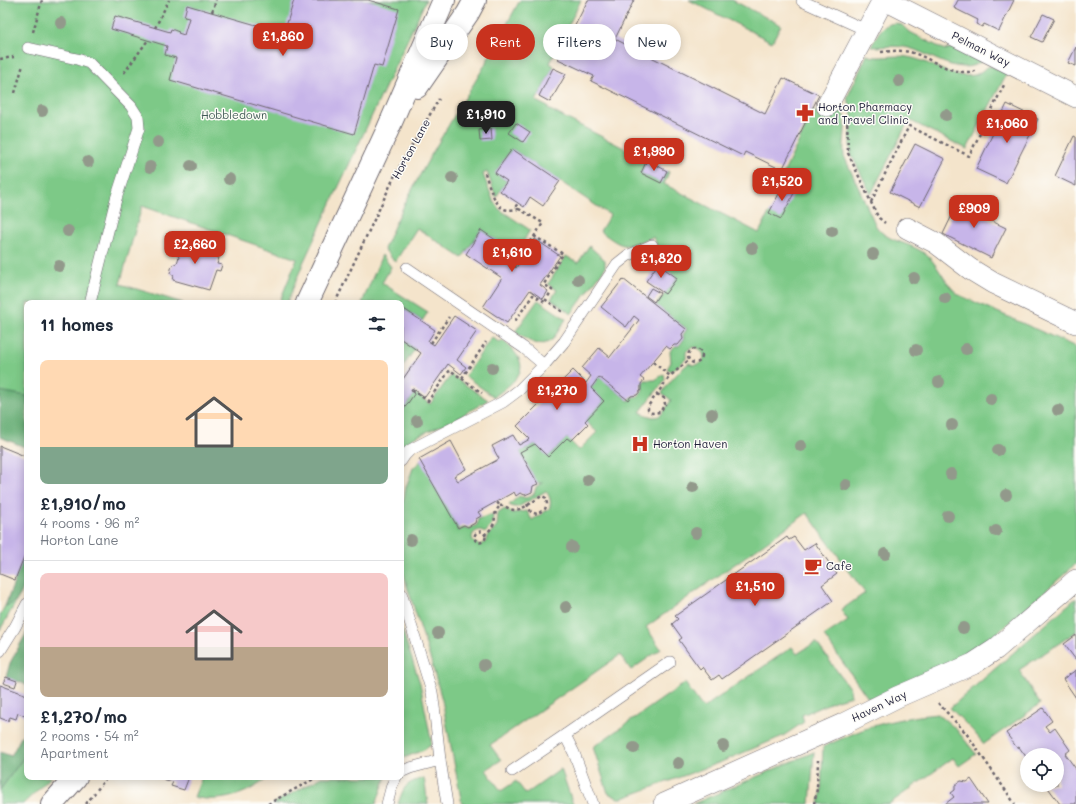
<!DOCTYPE html>
<meta charset="utf-8">
<style>
:root{--surface:#fff;--page:#f6f6f7;--text:#1f2937;--muted:#747a83;--line:#e0e1e3;--accent:#c8321e}
body{margin:0;font-family:Mali,sans-serif;background:var(--page);color:var(--text);height:100vh;display:flex;flex-direction:column;font-size:15px;white-space:nowrap}
*{box-sizing:border-box;margin:0}
p{font-size:13px;color:var(--muted)}
.icon{flex:none;width:22px;height:22px;fill:none;stroke:currentColor;stroke-width:2;stroke-linecap:round;stroke-linejoin:round}
.map{position:relative;flex:1;overflow:hidden}
.details{position:absolute;left:24px;top:300px;width:380px;height:480px;display:flex;flex-direction:column;background:var(--surface);border-radius:8px;box-shadow:0 2px 10px #0003}
.details>*{flex:none}
.top-card{position:absolute;left:416px;top:24px;width:380px;height:36px;display:flex;gap:8px}
.fabs{position:absolute;left:1020px;top:748px;display:grid;gap:8px}
.fabs a{display:grid;place-items:center;width:44px;height:44px;border-radius:50%;background:var(--surface);box-shadow:0 2px 10px #0003;font-size:20px}
.price{position:absolute;translate:-50% -34px;padding:0 9px;border-radius:8px;background:var(--accent);color:#fff;font-size:13px;line-height:26px;filter:drop-shadow(0 1px 2px #0008)}
.price::after{content:'';position:absolute;left:50%;top:24px;width:12px;height:9px;margin-left:-6px;background:inherit;clip-path:polygon(0 0,100% 0,50% 100%)}
.price.selected{background:#222;color:#fff}
ul{padding:0;list-style:none}
li{display:grid;align-content:center;gap:8px;height:212px;padding:0 16px}
li+li{border-top:1px solid var(--line)}
li span{display:grid;place-items:center;height:124px;border-radius:8px;color:#555}
li>.icon{margin-inline-start:auto}
span .icon{width:72px;height:72px;fill:#fffc;stroke-width:1}
li b{font-size:17px}
h2{display:flex;justify-content:space-between;align-items:center;height:48px;padding:0 16px;font-size:17px}
.tag{padding:0 14px;border-radius:18px;background:var(--surface);box-shadow:0 2px 10px #0003;font-size:14px;line-height:36px}
.tag.selected{background:var(--accent);color:#fff}
.map>svg:first-child{display:block}
</style>
<div class="map">
<svg width="1076" height="804" viewBox="0 0 1076 804">
<rect width="100%" height="100%" fill="#fdfcf7"/>
<filter id="ink" filterUnits="userSpaceOnUse"><feTurbulence type="fractalNoise" baseFrequency=".025" numOctaves="2"/><feDisplacementMap in="SourceGraphic" scale="8" xChannelSelector="R" yChannelSelector="G"/><feConvolveMatrix kernelMatrix="1 2 1 2 8 2 1 2 1" color-interpolation-filters="sRGB"/></filter>
<filter id="wash" filterUnits="userSpaceOnUse"><feTurbulence type="fractalNoise" baseFrequency=".012" numOctaves="4" result="noise"/><feDisplacementMap in="SourceGraphic" scale="16" xChannelSelector="R" yChannelSelector="G"/><feGaussianBlur stdDeviation="0.9" result="paint"/><feColorMatrix in="noise" values="0 0 0 0 0 0 0 0 0 0 0 0 0 0 0 0 0 1.4 0 .05"/><feComposite in="paint" operator="in"/></filter>
<g filter="url(#wash)">
<rect width="100%" height="100%" fill="#f4e4cb"/>
<g fill="#7dc987" stroke="#507661">
<polygon points="0,0 426,0 304,261 287,303 279,303 297,259 142,206 120,284 183,303 27,303 27,411 0,406"/>
<path d="M 520,0 L 581,0 L 550,63 L 554,66 L 536,101 L 548,107 L 548,109 L 647,160 L 641,173 L 661,183 L 667,171 L 669,172 L 664,184 L 759,233 L 769,213 L 794,191 L 779,183 L 813,111 L 825,117 L 831,105 C 835,107 840,109 842,112 C 849,122 842,143 844,156 L 876,226 C 885,241 907,242 921,251 C 939,262 942,282 959,295 L 1076,347 L 1076,564 L 993,637 L 976,649 L 895,691 L 876,697 L 868,698 L 824,636 L 848,620 L 841,610 L 865,593 L 807,513 L 646,627 L 661,649 L 631,670 L 620,655 L 490,745 L 501,760 L 486,770 L 501,791 L 516,781 L 526,794 L 561,769 L 573,804 L 462,804 L 442,700 L 431,661 L 407,586 L 401,563 L 401,514 L 406,487 L 413,468 L 421,461 L 458,528 L 457,531 L 463,528 L 468,529 L 477,525 L 478,519 L 493,514 C 493,522 491,527 485,533 L 481,530 C 465,532 474,550 484,543 C 487,541 486,538 488,535 C 491,532 495,530 497,526 L 498,513 L 505,509 L 512,513 L 527,511 L 532,520 L 549,509 C 552,502 550,497 546,491 L 518,507 L 514,507 L 509,505 L 519,496 L 526,498 L 534,494 L 536,487 L 543,483 L 537,483 L 520,452 L 535,444 L 548,457 L 567,438 L 579,450 L 597,432 L 585,421 L 604,401 L 591,388 L 599,377 L 629,401 L 632,397 L 638,397 L 643,390 L 642,384 L 645,380 L 655,380 L 664,374 L 665,380 L 640,412 C 659,422 662,416 671,400 L 662,393 C 670,381 678,372 689,363 L 693,365 L 699,364 L 704,359 C 704,348 693,343 686,352 L 686,359 L 672,371 L 667,369 L 671,362 L 670,351 L 675,346 L 679,346 L 684,339 L 683,335 L 687,329 L 656,305 L 677,278 L 648,256 L 660,252 L 653,237 C 624,248 626,250 600,231 L 610,215 L 512,149 L 495,173 L 507,181 L 496,197 L 487,172 L 483,174 L 493,200 L 499,209 L 530,230 L 516,254 L 481,230 L 462,258 L 417,228 L 395,262 L 384,249 C 411,184 446,130 482,70 C 495,47 507,23 520,0 Z"/>
<polygon points="689,0 732,0 781,25 772,42"/>
<path d="M 896,23 L 902,25 L 908,31 L 945,50 L 954,47 L 982,61 C 959,78 932,54 909,48 C 897,45 883,47 871,47 C 878,35 880,24 896,23 Z"/>
<path d="M 867,55 C 879,60 894,54 907,57 C 930,60 950,80 975,75 C 981,73 985,67 991,66 L 1007,73 L 967,149 L 909,120 L 871,194 L 851,154 L 850,144 L 852,117 L 851,107 L 847,98 Z"/>
<polygon points="589,246 605,260 605,268 571,314 551,299 557,290 548,284 566,256 578,263"/>
<polygon points="382,255 391,267 382,283 428,312 422,321 401,307 401,303 362,303"/>
<path d="M 538,300 L 566,319 L 553,339 C 540,350 527,340 515,332 Z"/>
<path d="M 492,337 L 500,343 L 502,340 C 534,366 521,377 494,397 L 465,376 Z"/>
<polygon points="401,339 415,349 401,369"/>
<polygon points="451,375 488,400 458,418 415,437 401,447 401,413 415,393 430,404"/>
<polygon points="21,593 0,630 0,615 5,606 13,603"/>
<polygon points="1076,598 1076,632 1019,670 1040,704 984,744 973,731 950,708"/>
<polygon points="401,627 420,683 431,740 431,745 424,750 401,759"/>
<polygon points="816,642 850,689 851,696 837,700 802,715 804,722 783,736 721,762 623,798 618,798 608,793 593,747 685,683 703,708 792,647 797,654"/>
<path d="M 938,714 L 956,729 L 976,754 L 959,766 L 953,758 L 889,804 L 819,804 L 821,793 L 823,747 C 834,742 845,737 857,732 C 881,722 912,716 938,714 Z"/>
<polygon points="814,752 810,804 693,804"/>
<polygon points="27,753 27,777 51,777 23,804 0,804 0,790"/>
<path d="M 202,777 L 269,777 C 248,794 221,804 194,797 Z"/>
<polygon points="322,777 386,777 376,804 273,804"/>
<path d="M 424,778 L 428,804 L 398,804 C 404,786 405,783 424,778 Z"/>
</g>
<g fill="#66ad74" stroke="#446858">
<polygon points="0,391 27,396 27,448 0,437"/>
<path d="M 27,549 C 27,567 28,602 5,606 Z"/>
<polygon points="27,632 27,685 6,677 10,663"/>
<polygon points="26,728 27,728 27,753 0,790 0,752 11,756"/>
</g>
<g id="blocks">
<g fill="#c7b5e9">
<polygon points="294,0 368,0 399,9 382,67 374,65 354,134 170,80 176,58 165,55 167,46 111,29 115,16 170,32 171,29 179,32 178,33 184,35 189,18 184,17 187,5 284,33"/>
<polygon points="588,0 634,0 615,39 765,114 783,78 819,95 782,170 745,152 743,156 591,81 594,76 558,59"/>
<polygon points="958,0 1014,0 999,31 984,24 982,27 976,24 978,20 954,8"/>
<polygon points="1043,14 1054,19 1042,42 1031,37"/>
<polygon points="1076,47 1076,66 1068,63"/>
<polygon points="553,68 566,74 550,102 539,96"/>
<polygon points="1007,104 1038,119 1006,183 976,169"/>
<polygon points="516,123 530,132 523,142 509,133"/>
<polygon points="491,128 492,140 480,141 479,130"/>
<polygon points="1074,136 1076,137 1076,186 1055,176"/>
<polygon points="915,144 945,159 920,207 890,192"/>
<polygon points="512,149 560,181 543,206 530,197 524,207 500,191 507,181 495,173"/>
<polygon points="647,160 667,171 661,183 641,173"/>
<polygon points="783,186 795,191 781,219 769,213"/>
<polygon points="964,197 978,204 973,212 1006,228 991,258 943,234 957,205 958,204 960,205"/>
<polygon points="481,230 519,256 512,265 516,268 535,239 560,256 540,285 548,291 543,299 530,290 507,323 483,307 502,278 466,254"/>
<polygon points="183,239 216,249 214,256 219,258 217,264 222,265 220,271 216,270 209,290 173,280 174,276 170,273 172,265 177,263 179,257 176,253 178,243 183,243"/>
<polygon points="658,264 677,278 665,294 646,281"/>
<polygon points="623,279 686,329 682,334 683,339 678,345 674,345 670,349 666,346 640,377 644,380 641,384 641,390 637,395 631,396 628,400 599,377 591,388 604,401 585,421 588,424 571,441 567,438 548,457 535,444 520,452 538,484 533,486 532,492 525,495 520,493 516,496 514,492 478,512 481,516 476,519 475,523 468,527 464,525 458,528 419,459 451,441 466,469 454,476 458,481 499,459 492,446 513,435 519,445 530,439 517,426 540,403 530,394 542,383 551,392 573,370 586,383 591,376 582,368 599,348 610,357 639,320 634,316 626,327 601,307"/>
<polygon points="651,288 660,293 654,302 646,296"/>
<polygon points="401,307 435,330 428,341 434,345 454,316 477,331 457,360 466,367 461,374 448,364 425,397 412,388 411,391 415,393 401,413 401,377 403,379 421,353 401,339"/>
<polygon points="0,446 27,457 27,549 15,580 0,574"/>
<polygon points="787,537 789,540 794,537 804,550 815,543 837,574 822,585 833,601 722,679 719,675 712,680 702,667 700,669 679,640 682,638 672,624 678,619 675,616"/>
<polygon points="1076,635 1076,660 1064,644"/>
<polygon points="1076,670 1076,698 1063,679"/>
<polygon points="6,677 17,681 15,687 3,683"/>
<polygon points="0,685 27,695 27,717 18,713 16,719 10,717 8,721 0,718"/>
<polygon points="1043,708 1052,721 1045,726 1050,732 1055,728 1070,750 1065,754 1076,769 1076,804 1060,804 1046,785 1057,785 1057,755 1027,755 1027,758 1019,747 1017,748 1006,733"/>
<polygon points="164,777 189,777 184,790 171,786 173,782 163,779"/>
<polygon points="971,779 988,804 945,804 954,797 951,793 955,790 955,785 961,781 967,782"/>
</g>
</g>
</g>
<g filter="url(#ink)">
<use href="#blocks" fill-opacity="0" stroke="#6c666d" stroke-width="1"/>
<g fill="none" stroke-linecap="round" stroke-linejoin="round">
<g stroke="#6c666d" stroke-width="12">
<g id="service">
<polyline points="802,1 866,30"/>
<polyline points="28,48 77,59 89,63 131,106 138,117 139,128 116,199 90,303"/>
<polyline points="407,268 524,348 544,365"/>
<polyline points="401,461 405,455 410,450 503,402 519,390 544,365 564,342 617,264 627,256 652,245"/>
<polyline points="401,593 432,692 435,714 440,760"/>
<polyline points="0,651 15,627 27,604"/>
<polyline points="565,735 670,662"/>
<polyline points="512,771 565,735 574,753 593,804"/>
<polyline points="401,772 410,768 440,760 447,804"/>
<polyline points="387,804 392,785 396,777"/>
</g>
</g>
<g stroke="#6c666d" stroke-width="22">
<g id="minor">
<polyline points="885,0 1076,97"/>
<polyline points="827,106 883,0"/>
<polyline points="907,228 936,243 970,269 993,283 1076,323"/>
<polyline points="664,804 843,724 897,697 973,664 996,649 1076,580"/>
</g>
</g>
<g stroke="#6c666d" stroke-width="24">
<g id="tertiary">
<polyline points="417,87 468,13 475,0"/>
<polyline points="307,303 388,129 444,0"/>
<polyline points="52,804 76,777"/>
</g>
</g>
<g stroke="#6c666d" stroke-width="2.5" stroke-dasharray="3 3" stroke-linecap="butt">
<polyline points="212,12 216,0"/>
<polyline points="155,28 169,0"/>
<polyline points="33,32 42,0"/>
<path d="M 881,52 C 891,51 901,50 910,52 C 930,57 952,77 975,71"/>
<polyline points="0,59 14,57"/>
<polyline points="124,73 148,40"/>
<polyline points="15,93 23,65"/>
<polyline points="847,117 848,153 876,213 879,218 885,223"/>
<path d="M 485,173 C 488,182 494,205 504,209 C 508,211 515,209 519,209 L 516,206 L 518,203"/>
<polyline points="871,202 909,126 969,156 1004,85"/>
<polyline points="534,236 563,254 544,284 552,290 546,300 563,312"/>
<polyline points="514,267 543,223 519,209"/>
<polyline points="335,303 397,171 439,99"/>
<polyline points="515,321 533,295 545,302 546,300"/>
<polyline points="431,343 449,317"/>
<circle cx="695" cy="356" r="7"/>
<polyline points="653,362 670,376 689,360"/>
<polyline points="462,378 486,342"/>
<polyline points="412,390 428,401 450,370 482,393"/>
<polyline points="657,394 664,398 665,404 660,412 652,413 648,410 648,406 670,376"/>
<path d="M 500,506 C 506,505 509,510 515,510 C 525,509 534,500 542,496 L 546,498 L 547,504 L 545,509 L 537,514 L 531,512 L 527,504"/>
<circle cx="480" cy="537" r="5.5"/>
<path d="M 484,535 C 501,523 490,515 500,506 L 497,502"/>
<polyline points="938,703 966,733 1015,804"/>
<polyline points="86,804 107,777"/>
<polyline points="268,804 317,777"/>
<polyline points="814,804 817,789 818,760"/>
</g>
<use href="#service" stroke="#fff" stroke-width="11"/>
<use href="#minor" stroke="#fff" stroke-width="21"/>
<use href="#tertiary" stroke="#fff" stroke-width="22"/>
</g>
<g fill="#92998b">
<circle cx="61" cy="23" r="6"/>
<circle cx="899" cy="81" r="6"/>
<circle cx="42" cy="111" r="6"/>
<circle cx="946" cy="115" r="6"/>
<circle cx="158" cy="142" r="6"/>
<circle cx="88" cy="162" r="6"/>
<circle cx="191" cy="166" r="6"/>
<circle cx="150" cy="167" r="6"/>
<circle cx="452" cy="178" r="6"/>
<circle cx="229" cy="179" r="6"/>
<circle cx="68" cy="231" r="6"/>
<circle cx="832" cy="231" r="6"/>
<circle cx="752" cy="248" r="6"/>
<circle cx="873" cy="254" r="6"/>
<circle cx="59" cy="266" r="6"/>
<circle cx="914" cy="278" r="6"/>
<circle cx="578" cy="280" r="6"/>
<circle cx="945" cy="298" r="6"/>
<circle cx="966" cy="349" r="6"/>
<circle cx="916" cy="350" r="6"/>
<circle cx="492" cy="368" r="6"/>
<circle cx="939" cy="382" r="6"/>
<circle cx="991" cy="399" r="6"/>
<circle cx="1058" cy="410" r="6"/>
<circle cx="712" cy="414" r="6"/>
<circle cx="417" cy="421" r="6"/>
<circle cx="952" cy="425" r="6"/>
<circle cx="801" cy="446" r="6"/>
<circle cx="998" cy="450" r="6"/>
<circle cx="951" cy="474" r="6"/>
<circle cx="588" cy="480" r="6"/>
<circle cx="846" cy="485" r="6"/>
<circle cx="693" cy="487" r="6"/>
<circle cx="1006" cy="495" r="6"/>
<circle cx="948" cy="516" r="6"/>
<circle cx="996" cy="531" r="6"/>
<circle cx="696" cy="533" r="6"/>
<circle cx="411" cy="540" r="6"/>
<circle cx="572" cy="547" r="6"/>
<circle cx="885" cy="554" r="6"/>
<circle cx="566" cy="607" r="6"/>
<circle cx="963" cy="628" r="6"/>
<circle cx="438" cy="633" r="6"/>
<circle cx="484" cy="665" r="6"/>
<circle cx="723" cy="746" r="6"/>
<circle cx="634" cy="748" r="6"/>
<circle cx="678" cy="763" r="6"/>
</g>
</g>
<defs>
<g id="pharmacy-bare" transform="scale(1.38)"><path d="M-2-6h4v4h4v4h-4v4h-4v-4h-4v-4h4Z" fill="#c8321e" stroke="#fdfcf7" stroke-width="2.5" paint-order="stroke"/></g>
<g id="hospital-bare" transform="scale(1.38)"><path d="M-5-5h3v3.5h4V-5h3V5h-3V1.5h-4V5h-3Z" fill="#c8321e" stroke="#fdfcf7" stroke-width="2.5" paint-order="stroke"/></g>
<g id="cafe-bare" transform="scale(1.38)"><path d="M-5.5-4.5H6V0H3Q3 3.5 0 3.5H-2.5Q-5.5 3.5-5.5 0ZM3-3.2v2h1.7v-2ZM-6 4.5H4V6H-6Z" fill="#c8321e" stroke="#fdfcf7" stroke-width="2.5" paint-order="stroke"/></g>
</defs>
<g fill-rule="evenodd">
<use href="#pharmacy-bare" x="805" y="113"/>
<use href="#hospital-bare" x="640" y="444"/>
<use href="#cafe-bare" x="813" y="566"/>
</g>
<g text-anchor="middle" stroke-width="3" stroke-linejoin="round" paint-order="stroke">
<g font-size="11" fill="#22223b" stroke="#fdfcf7">
<text transform="translate(981 49) rotate(27)" y="4">Pelman Way</text>
<text transform="translate(411 149) rotate(-61)" y="4">Horton Lane</text>
<text transform="translate(879 706) rotate(-25)" y="4">Haven Way</text>
</g>
<g font-size="11" fill="#22223b" stroke="#fdfcf7" text-anchor="start">
<text x="818" y="111">Horton Pharmacy<tspan x="818" dy="13">and Travel Clinic</tspan></text>
<text x="653" y="448">Horton Haven</text>
<text x="826" y="570">Cafe</text>
</g>
<g font-size="11" fill="#425c56" stroke="#fdfcf7">
<text x="234" y="119">Hobbledown</text>
</g>
</g>
</svg>
<div class="fabs">
<a><svg class="icon" aria-label="locate" viewBox="0 0 24 24"><circle cx="12" cy="12" r="6"/><path d="M12 2v4M12 18v4M2 12h4M18 12h4"/></svg></a>
</div>
<b class="price" style="left:283px;top:57px">£1,860</b>
<b class="price selected" style="left:486px;top:135px">£1,910</b>
<b class="price" style="left:1007px;top:144px">£1,060</b>
<b class="price" style="left:654px;top:172px">£1,990</b>
<b class="price" style="left:782px;top:202px">£1,520</b>
<b class="price" style="left:974px;top:229px">£909</b>
<b class="price" style="left:195px;top:265px">£2,660</b>
<b class="price" style="left:512px;top:273px">£1,610</b>
<b class="price" style="left:661px;top:279px">£1,820</b>
<b class="price" style="left:557px;top:411px">£1,270</b>
<b class="price" style="left:755px;top:607px">£1,510</b>
<div class="top-card">
<a class="tag">Buy</a>
<a class="tag selected">Rent</a>
<a class="tag">Filters</a>
<a class="tag">New</a>
</div>
<section class="details">
<h2>11 homes<svg class="icon" aria-label="filters" viewBox="0 0 24 24"><path d="M4 7h16M4 17h16"/><circle cx="9" cy="7" r="2"/><circle cx="15" cy="17" r="2"/></svg></h2>
<ul>
<li><span style="background:linear-gradient(#ffd9b3 70%,#7fa58c 0)"><svg class="icon" aria-label="home" viewBox="0 0 24 24"><path d="M3 11l9-7 9 7M6 9v11h12V9"/></svg></span><div><b>£1,910/mo</b><p>4 rooms · 96 m²</p><p>Horton Lane</p></div></li>
<li><span style="background:linear-gradient(#f6c9c9 60%,#b9a48a 0)"><svg class="icon" aria-label="home" viewBox="0 0 24 24"><path d="M3 11l9-7 9 7M6 9v11h12V9"/></svg></span><div><b>£1,270/mo</b><p>2 rooms · 54 m²</p><p>Apartment</p></div></li>
</ul>
</section>
</div>
